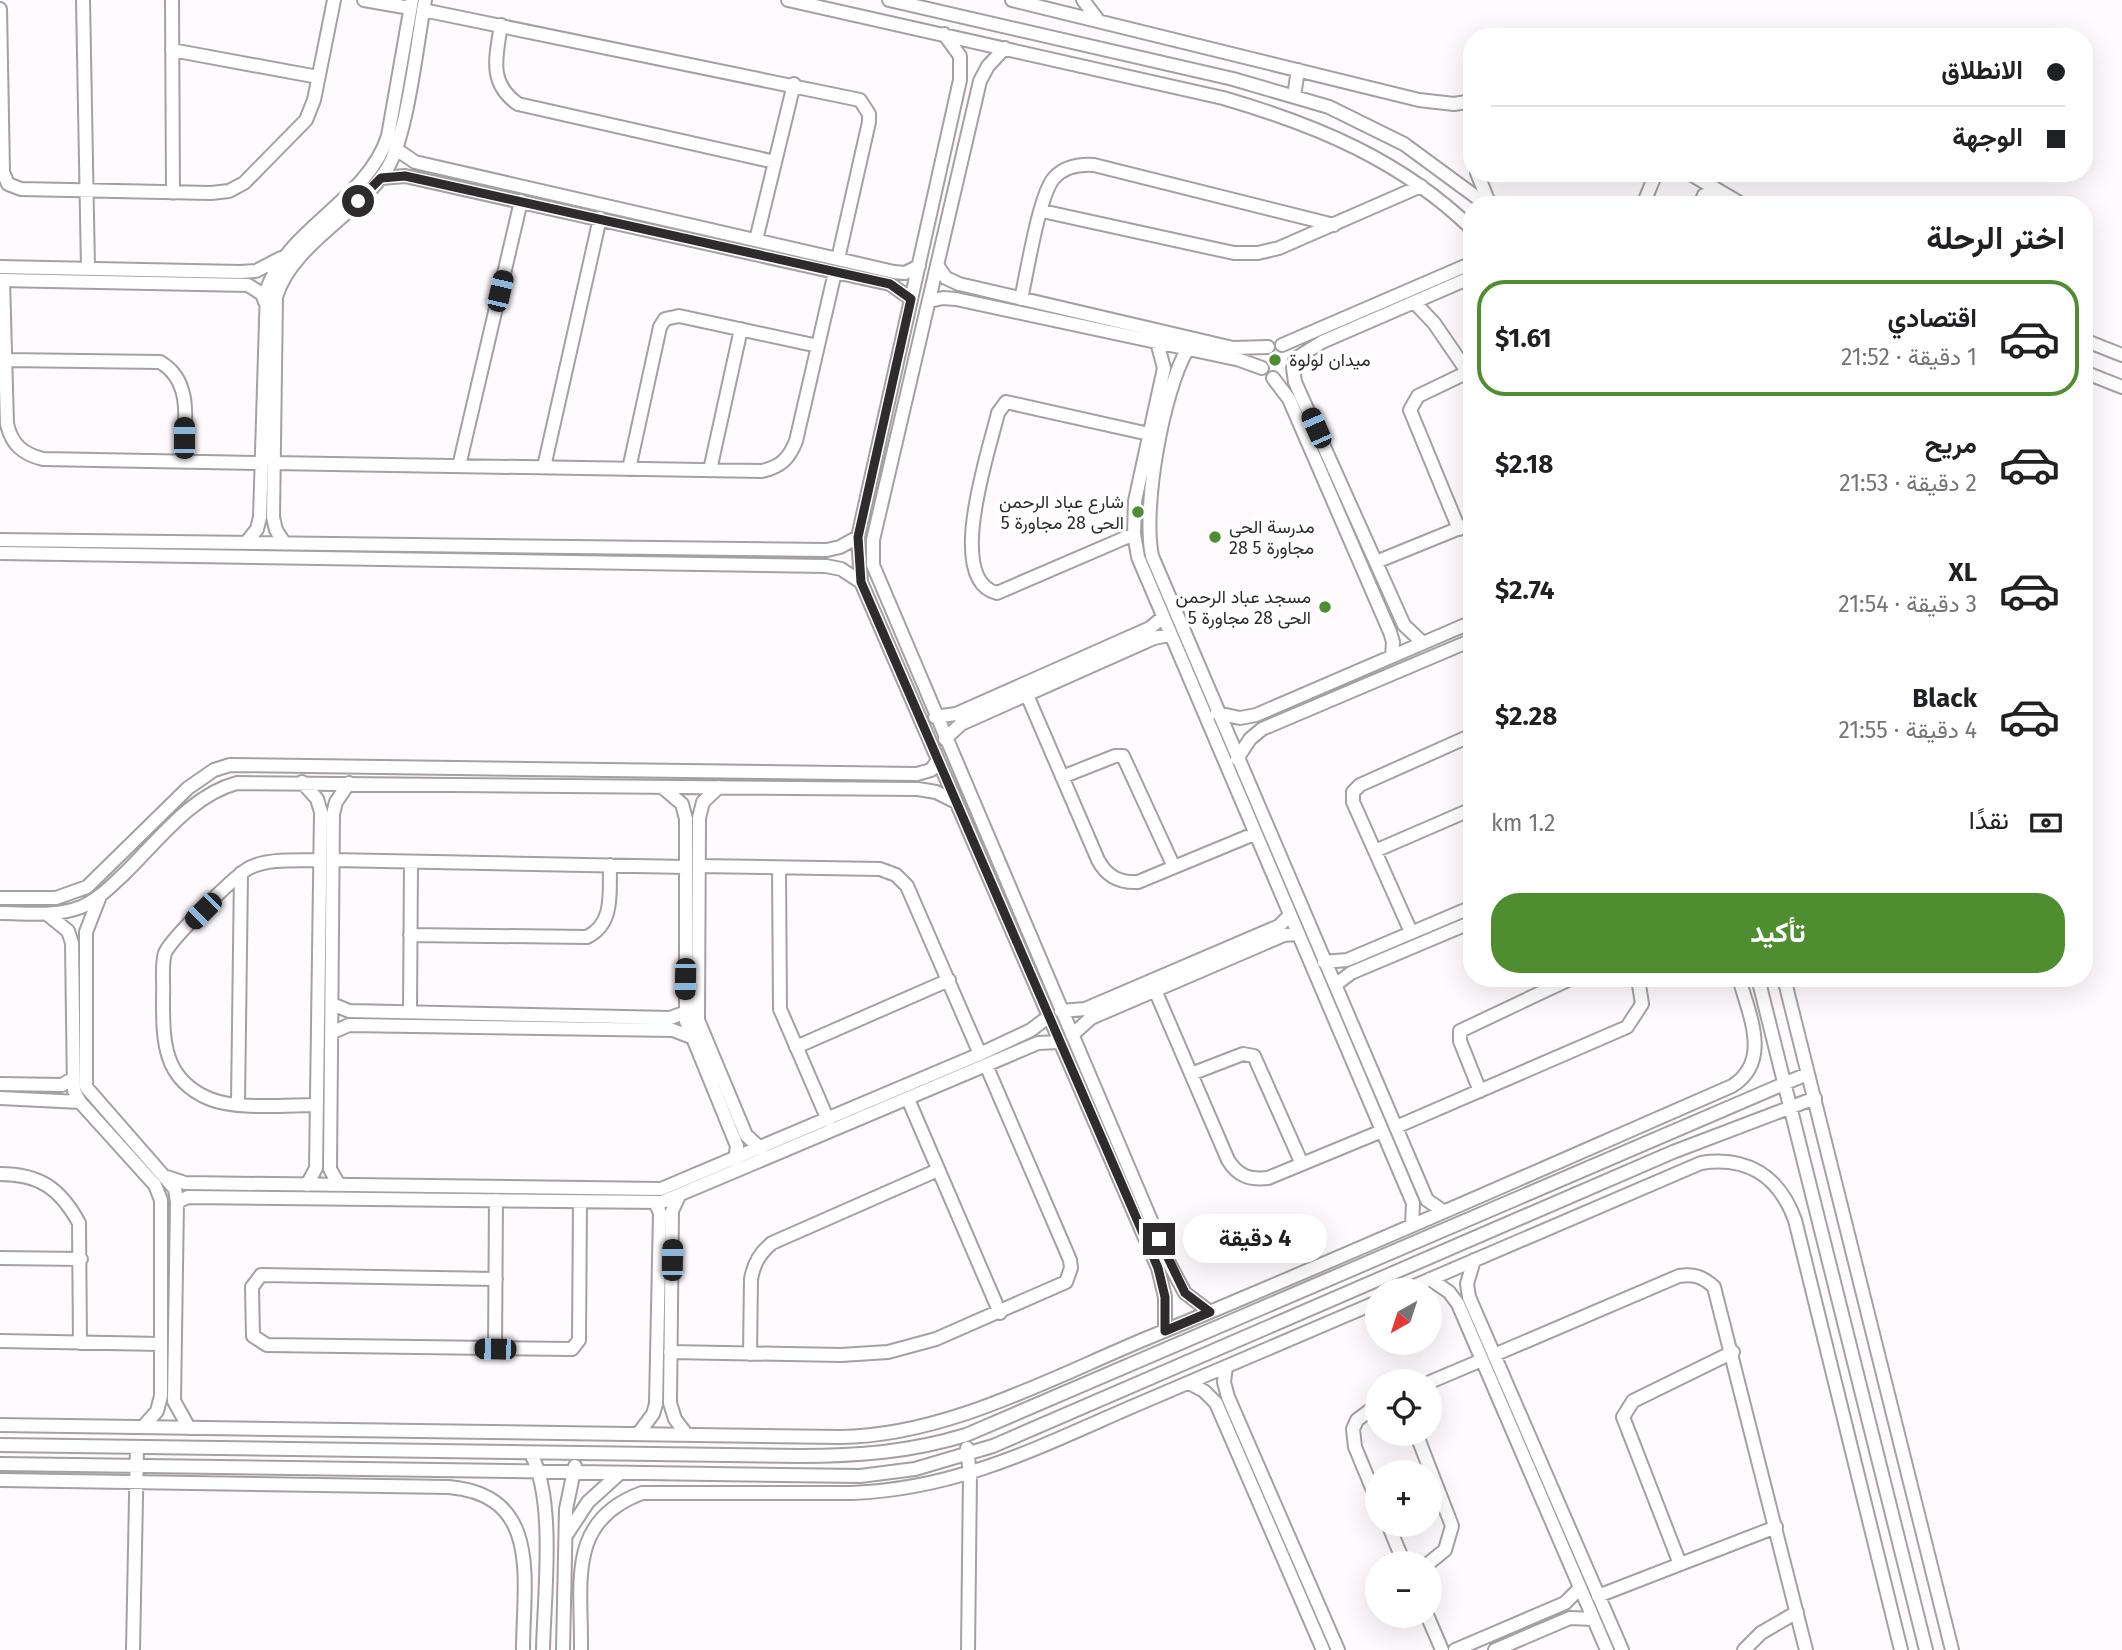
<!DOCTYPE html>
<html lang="ar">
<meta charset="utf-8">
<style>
body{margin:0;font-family:"Fira Sans",Vazirmatn,sans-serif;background:#f2f2f2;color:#202124;direction:rtl;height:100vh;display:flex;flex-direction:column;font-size:26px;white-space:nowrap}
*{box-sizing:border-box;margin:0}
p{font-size:23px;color:#757577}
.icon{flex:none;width:38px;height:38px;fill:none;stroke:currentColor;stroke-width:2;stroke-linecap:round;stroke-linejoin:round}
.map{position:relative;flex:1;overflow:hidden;direction:ltr}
.sheet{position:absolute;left:1463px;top:196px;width:630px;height:791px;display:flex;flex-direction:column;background:#fff;border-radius:28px;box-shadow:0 7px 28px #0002;direction:rtl}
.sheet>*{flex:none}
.guide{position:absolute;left:1463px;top:28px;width:630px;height:154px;border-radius:28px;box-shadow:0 7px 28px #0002;direction:rtl;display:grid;align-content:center;height:154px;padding:0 28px;background:#fff}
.needle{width:46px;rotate:219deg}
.fabs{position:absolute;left:1365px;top:1278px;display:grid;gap:14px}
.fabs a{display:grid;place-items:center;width:77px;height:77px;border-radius:50%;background:#fff;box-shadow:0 7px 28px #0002;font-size:35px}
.end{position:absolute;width:32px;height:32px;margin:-16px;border:9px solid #2d2b2c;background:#fff;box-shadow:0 0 0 4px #fff}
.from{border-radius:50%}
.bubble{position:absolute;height:49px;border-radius:24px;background:#fff;box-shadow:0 7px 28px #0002;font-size:23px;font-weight:700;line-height:49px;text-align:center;direction:rtl}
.car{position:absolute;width:21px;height:42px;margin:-21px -10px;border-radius:9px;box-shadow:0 0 5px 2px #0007;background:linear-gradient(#222 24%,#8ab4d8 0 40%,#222 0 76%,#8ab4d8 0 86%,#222 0)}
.guide b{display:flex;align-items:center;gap:24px;height:66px;font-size:26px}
.guide b+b{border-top:2px solid #e0e0e0}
.guide i{width:18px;height:18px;background:#202124}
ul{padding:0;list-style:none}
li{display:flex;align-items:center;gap:21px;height:116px;margin:0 14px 10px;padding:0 14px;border:4px solid transparent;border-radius:28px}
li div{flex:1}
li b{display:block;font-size:26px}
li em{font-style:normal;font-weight:700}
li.current{border-color:#4f8e30}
li>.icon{width:63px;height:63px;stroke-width:1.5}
h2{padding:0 28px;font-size:32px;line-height:84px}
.pay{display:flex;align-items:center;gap:18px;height:77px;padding:0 28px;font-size:26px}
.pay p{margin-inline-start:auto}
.button{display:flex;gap:14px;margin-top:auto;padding:14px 28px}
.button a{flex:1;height:80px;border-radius:28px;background:#4f8e30;color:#fff;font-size:28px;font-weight:700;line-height:80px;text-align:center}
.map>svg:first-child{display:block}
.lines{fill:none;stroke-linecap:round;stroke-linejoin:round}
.minor-casing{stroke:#a5a0a3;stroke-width:16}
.minor{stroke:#fff;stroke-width:12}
.route{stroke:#2d2b2c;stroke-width:9}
.poi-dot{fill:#4f8e30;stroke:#fff;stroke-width:2.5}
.labels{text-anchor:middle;stroke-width:7;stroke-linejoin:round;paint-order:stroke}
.poi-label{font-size:18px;fill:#2d2b2c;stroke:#fff;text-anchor:start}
</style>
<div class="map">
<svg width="2122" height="1650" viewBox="0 0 2122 1650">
<rect width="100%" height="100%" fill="#fffafd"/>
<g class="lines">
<g class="minor-casing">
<path id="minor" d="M83,0L88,269
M172,0L173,193
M364,0L410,8
M788,0L1223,98C1316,125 1401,160 1472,229
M889,0L1233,79L1329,107L1404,144L1487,205
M1012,0L1419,100L1454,104L1472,101
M1083,0L1098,20
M0,9L3,172L8,184L21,189L211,193L229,191L244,183L306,120L314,100L334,0
M423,10L860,100L869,114V122L838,259
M501,25C496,57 488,83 518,104L775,162
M944,34L960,56V80L858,537L861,582L1158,1268L1165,1297V1331
M1005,48L988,66L980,81L873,540V565L1170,1265L1185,1293L1210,1312
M172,50L318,77
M1294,96L1298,70
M396,149L415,162L894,272L905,273L919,266
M1477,173L1490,205
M1689,173L1743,205
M381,178L405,176L835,272L890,284L911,299
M1643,205L1656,173
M1700,205L1704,195L1717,192
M1042,211L1234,253H1258L1279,248L1421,186
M756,240L794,84
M937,265L946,278L959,284L1233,348L1268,347
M0,267L240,272L256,271L281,258
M0,280L248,285L262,294L265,302
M3,280L7,424C12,445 23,454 43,459L261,463
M1021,299C1027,273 1039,195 1054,178C1065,166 1079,164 1094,165L1334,225
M929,301L943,298L956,299L1240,360L1262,368
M1414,302L1434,323L1471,377
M2084,340L2122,355
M1157,342L1164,368L1135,501L1134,534L1138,557L1413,1203L1412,1225
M1282,345L1472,263
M1187,350C1163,392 1142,507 1152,556L1427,1200L1443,1211
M1295,359L1322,342L1472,277
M6,360L160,362C195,382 184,427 183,461
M1293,368L1295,382L1404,625L1423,643
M2084,372L2122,387
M1273,378L1289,399L1390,632L1393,642L1392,656
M273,463L762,471C780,467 789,459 796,441L835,272
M459,466L521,201
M544,467L600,218
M629,469L660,327L665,319L679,316L818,346
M710,470L741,329
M1459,529L1410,410L1418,396L1468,372
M1134,534L997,593C944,580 990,448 998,413L1006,402L1149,434
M0,540L827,550L840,547L858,537
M246,543L257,529L260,517L267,289C290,226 367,201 388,136L412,0
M285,544L276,530L273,517L276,297C291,246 356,215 385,172C407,141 417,42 425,0
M0,553L826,566L841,569L861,582
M1376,562L1472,523
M1027,695L1098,860C1107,877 1120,883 1138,882L1254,834
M1217,713L1240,718L1256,715L1472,622
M935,717L956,714L1150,628L1162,618
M945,739L961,724L1154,638L1169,635
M1237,759L1250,739L1262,729L1472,640
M1062,777L1115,756H1123L1174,867
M302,782L317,799L321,812L316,1168L307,1185
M662,787L682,804L686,819V1021L737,1146L735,1160
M719,787L703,802L699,818L698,1020L746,1135L761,1149
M1375,851L1472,809
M333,860L686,867
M699,866L880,869L896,875L907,886L980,1054
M779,868L780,1009L828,1120
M100,896L86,932V1087L175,1189L177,1202L174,1401L189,1428
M0,898H56L87,887L188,788L214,770L230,765L917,774L931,770L938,760
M0,913C27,913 55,917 81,907C98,900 111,886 124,874C157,842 191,795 237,783L918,789L936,792L956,802
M47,914L68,931L72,943L74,1091L80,1102L155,1185L161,1200V1396L157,1411L143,1427
M1411,932L1353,802V792L1360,785L1472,735
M410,935L587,937C615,923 609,892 610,865
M1324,962L1347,960L1472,907
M1758,978L1926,1650
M1784,978L1952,1650
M1335,985L1351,973L1472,922
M1155,990L1228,1160C1238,1176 1249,1180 1268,1178L1382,1131
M332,1004L349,1011L670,1018L684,1013
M1061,1011L1085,1009L1279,926L1289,916
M410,1012L411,862
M331,1033L349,1025L673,1030L691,1037
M1072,1035L1091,1018L1284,935L1297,934
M796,1047L949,980
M1191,1074L1243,1054L1254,1056L1302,1164
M0,1084L62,1085L72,1079
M1480,1091L1460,1041V1031L1572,978
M0,1098L80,1102
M908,1099L1000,1313
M238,1103L241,873
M316,1105C287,1105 237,1110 210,1099C162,1079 163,1040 163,996C164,983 161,966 165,953C171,939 237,873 251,867C271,858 298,861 320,860
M1396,1127L1627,1027L1642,1004L1638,978
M0,1174C39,1174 60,1188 79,1223L80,1343
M167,1177L185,1183L661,1189L980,1054L1031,1030L1048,1017
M339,1185L330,1169L333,814L336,802L349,783
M678,1198L672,1211L670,1403L675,1419L687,1435
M177,1202L188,1197L662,1202L1038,1043L1059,1042
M0,1258L81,1259
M1474,1260L1467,1284L1469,1297L1622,1650
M496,1279L261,1275L252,1287L253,1336L267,1345L572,1349L579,1340L580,1201
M1430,1279L1449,1292L1458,1304L1607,1650
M1405,1290L1701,1163C1747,1156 1779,1176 1795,1220L1901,1650
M0,1341L161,1344
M495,1349L496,1200
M670,1352L841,1355L888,1352L936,1339L1066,1282L1071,1268L1070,1260L986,1065
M750,1354L751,1279C754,1263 760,1253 772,1243L938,1170
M1494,1355L1679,1276C1694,1274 1702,1276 1714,1287L1806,1650
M1226,1367L1224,1382L1228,1397L1338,1650
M1430,1382L1482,1360
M1189,1383L1204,1391L1216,1403L1323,1650
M1377,1405L1357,1420L1353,1429L1355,1447L1377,1500
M0,1425L840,1437C945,1436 1049,1379 1145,1339C1342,1258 1537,1171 1732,1086C1772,1061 1749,1015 1739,978
M1416,1433L1452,1526L1445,1550L1429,1563
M638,1434L653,1414L656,1404L660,1213L655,1202
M0,1445L800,1456C858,1456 910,1452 966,1435L1807,1074
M967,1448L970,1475L968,1650
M531,1454C556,1500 544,1597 543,1650
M0,1464L860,1476L915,1469L993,1446L1673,1152L1815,1098
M0,1480L449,1487C543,1495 523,1582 523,1650
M1388,1524L1404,1563
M567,1534L588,1502L620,1473
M1680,1564L1623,1417L1633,1401L1733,1352
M1598,1596L1776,1527
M1427,1615L1442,1650
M133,1650L137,1447
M563,1650L566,1509L575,1466
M581,1650C582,1583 566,1521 642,1493H852C956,1489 1035,1449 1129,1408C1212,1373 1294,1337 1377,1302
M1455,1650L1565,1603L1580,1588
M1495,1650L1570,1618L1593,1619
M1744,1650L1761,1633L1797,1612"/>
</g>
<use href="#minor" class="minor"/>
</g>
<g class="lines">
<path class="route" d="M358,201L381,178L405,176L890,284L911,299L858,537L861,582L1158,1268L1165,1297V1331L1210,1312L1185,1293L1159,1239"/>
</g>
<g class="poi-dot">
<circle cx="1275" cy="360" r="7"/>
<circle cx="1138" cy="512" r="7"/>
<circle cx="1215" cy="537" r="7"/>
<circle cx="1325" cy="607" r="7"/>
</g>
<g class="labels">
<g class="poi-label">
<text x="1289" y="366">ميدان لولوة</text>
<text x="1124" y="508" text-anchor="end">شارع عباد الرحمن<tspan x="1124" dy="21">الحى 28 مجاورة 5</tspan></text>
<text x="1229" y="533">مدرسة الحى<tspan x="1229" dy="21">28 مجاورة 5</tspan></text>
<text x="1311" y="603" text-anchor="end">مسجد عباد الرحمن<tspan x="1311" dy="21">الحى 28 مجاورة 5</tspan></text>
</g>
</g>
</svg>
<div class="fabs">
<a><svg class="needle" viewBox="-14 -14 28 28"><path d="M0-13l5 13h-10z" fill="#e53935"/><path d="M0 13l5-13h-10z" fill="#757577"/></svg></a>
<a><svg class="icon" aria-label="locate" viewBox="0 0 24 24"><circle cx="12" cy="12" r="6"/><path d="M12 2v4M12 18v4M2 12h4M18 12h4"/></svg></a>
<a>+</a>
<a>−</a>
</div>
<i class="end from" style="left:358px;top:201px"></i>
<i class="end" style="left:1159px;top:1239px"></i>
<div class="bubble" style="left:1183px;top:1214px;width:144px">4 دقيقة</div>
<i class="car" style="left:500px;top:291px;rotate:13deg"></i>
<i class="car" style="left:1316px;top:428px;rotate:336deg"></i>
<i class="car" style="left:184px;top:438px;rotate:0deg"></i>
<i class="car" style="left:203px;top:911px;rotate:225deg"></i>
<i class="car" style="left:685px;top:979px;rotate:181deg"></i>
<i class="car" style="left:672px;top:1260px;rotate:1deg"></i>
<i class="car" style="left:495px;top:1349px;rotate:271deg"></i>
<div class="guide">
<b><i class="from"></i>الانطلاق</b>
<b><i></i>الوجهة</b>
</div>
<section class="sheet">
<h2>اختر الرحلة</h2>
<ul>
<li class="current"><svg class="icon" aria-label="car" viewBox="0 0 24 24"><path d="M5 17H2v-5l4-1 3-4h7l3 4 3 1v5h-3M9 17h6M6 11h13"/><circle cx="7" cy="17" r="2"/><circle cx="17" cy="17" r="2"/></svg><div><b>اقتصادي</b><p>1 دقيقة · 21:52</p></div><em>$1.61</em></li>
<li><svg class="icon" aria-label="car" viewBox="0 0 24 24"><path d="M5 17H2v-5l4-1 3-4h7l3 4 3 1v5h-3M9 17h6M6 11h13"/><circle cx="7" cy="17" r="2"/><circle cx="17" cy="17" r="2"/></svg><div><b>مريح</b><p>2 دقيقة · 21:53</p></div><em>$2.18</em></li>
<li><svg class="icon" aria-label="car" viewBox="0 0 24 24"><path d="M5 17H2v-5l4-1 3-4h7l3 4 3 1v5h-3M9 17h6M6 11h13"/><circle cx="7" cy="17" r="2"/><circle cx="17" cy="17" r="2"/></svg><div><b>XL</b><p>3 دقيقة · 21:54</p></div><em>$2.74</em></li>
<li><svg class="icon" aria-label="car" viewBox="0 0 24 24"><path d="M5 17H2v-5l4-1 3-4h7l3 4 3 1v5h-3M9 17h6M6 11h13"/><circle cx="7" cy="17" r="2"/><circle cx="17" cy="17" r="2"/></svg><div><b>Black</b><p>4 دقيقة · 21:55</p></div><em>$2.28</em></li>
</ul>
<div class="pay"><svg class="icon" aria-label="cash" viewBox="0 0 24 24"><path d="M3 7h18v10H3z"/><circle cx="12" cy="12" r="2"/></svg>نقدًا<p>1.2 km</p></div>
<div class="button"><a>تأكيد</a></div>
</section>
</div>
